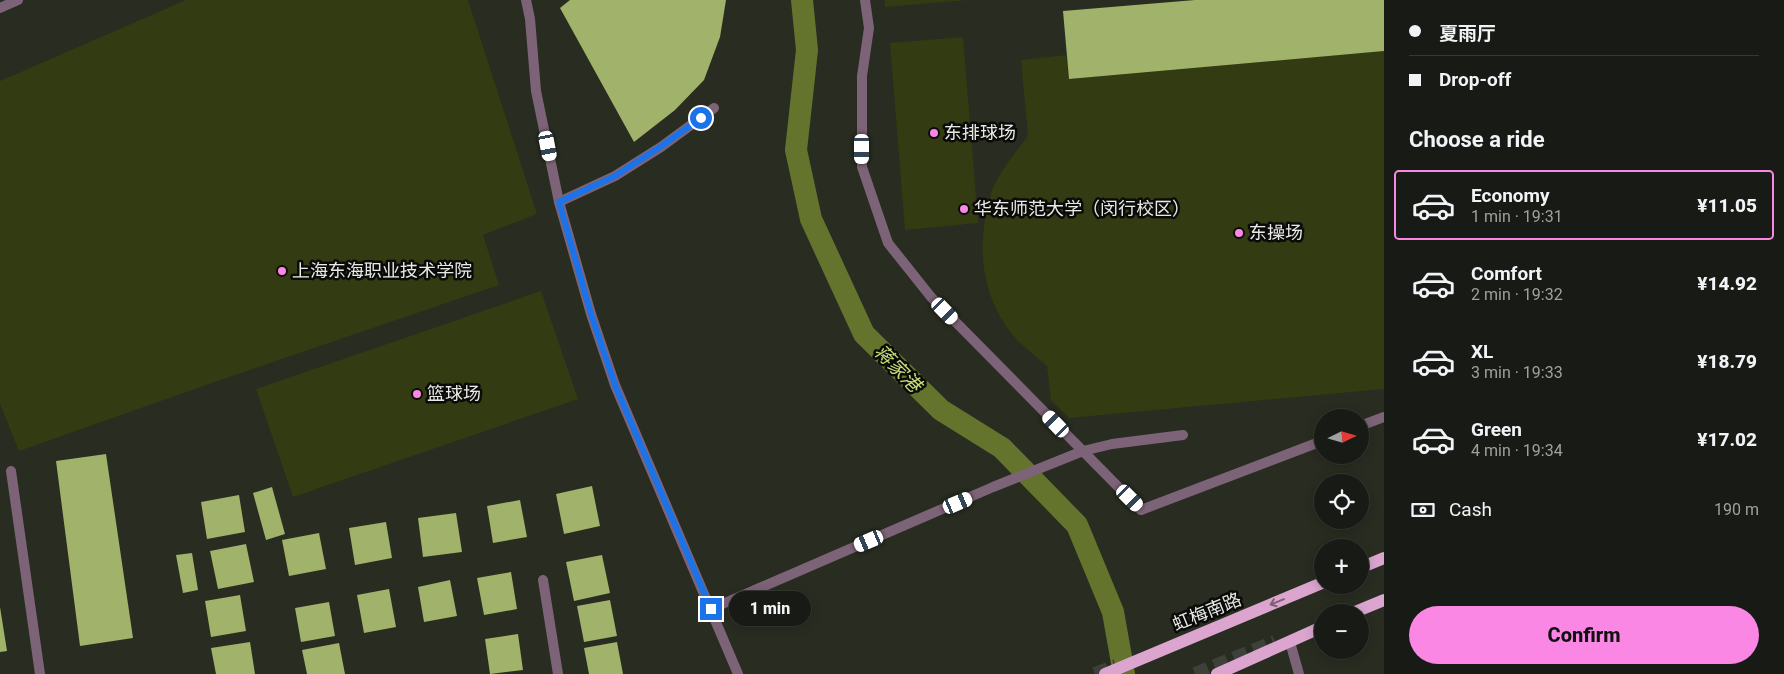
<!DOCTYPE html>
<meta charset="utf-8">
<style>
body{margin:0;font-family:Roboto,"Noto Sans SC",sans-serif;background:#252722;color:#f1f3f6;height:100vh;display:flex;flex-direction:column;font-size:19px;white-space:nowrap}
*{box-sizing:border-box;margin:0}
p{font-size:16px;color:#9fa1a0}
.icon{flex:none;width:28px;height:28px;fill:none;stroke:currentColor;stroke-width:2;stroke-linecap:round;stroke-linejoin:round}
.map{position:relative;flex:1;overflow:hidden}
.details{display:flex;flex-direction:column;background:#181a15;width:400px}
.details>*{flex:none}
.guide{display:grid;align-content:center;height:110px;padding:0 25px;background:#181a15}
.needle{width:32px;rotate:85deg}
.fabs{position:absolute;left:1314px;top:409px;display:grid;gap:10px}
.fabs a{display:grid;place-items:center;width:55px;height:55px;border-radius:50%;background:#181a15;box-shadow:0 2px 12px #0003,0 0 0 1px #363834;font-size:25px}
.end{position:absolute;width:22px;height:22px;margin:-11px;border:6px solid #1a73e8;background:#fff;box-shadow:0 0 0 2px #fff}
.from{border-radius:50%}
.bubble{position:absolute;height:35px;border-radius:18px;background:#181a15;box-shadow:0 2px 12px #0003,0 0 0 1px #363834;font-size:16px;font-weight:800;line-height:35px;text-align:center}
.car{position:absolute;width:15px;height:30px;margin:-15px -8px;border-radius:6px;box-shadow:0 0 4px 1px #0007;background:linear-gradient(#fff 24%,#345 0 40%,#fff 0 76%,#345 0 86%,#fff 0)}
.guide b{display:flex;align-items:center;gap:18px;height:48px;font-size:19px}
.guide b+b{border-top:1px solid #363834}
.guide i{width:12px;height:12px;background:#f1f3f6}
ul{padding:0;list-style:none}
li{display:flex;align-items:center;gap:15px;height:70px;margin:0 10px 8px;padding:0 15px;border:2px solid transparent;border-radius:5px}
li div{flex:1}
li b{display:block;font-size:19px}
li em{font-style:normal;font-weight:800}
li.active{border-color:#fb87e5}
li>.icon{width:45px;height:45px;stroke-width:1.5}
h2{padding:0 25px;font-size:22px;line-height:60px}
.pay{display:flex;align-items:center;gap:12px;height:55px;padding:0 25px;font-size:19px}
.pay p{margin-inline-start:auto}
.primary-button{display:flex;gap:10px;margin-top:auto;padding:10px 25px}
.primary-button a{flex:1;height:58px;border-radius:30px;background:#fb87e5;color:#111;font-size:20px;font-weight:800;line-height:58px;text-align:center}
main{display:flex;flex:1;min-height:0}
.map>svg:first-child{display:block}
.built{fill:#292c20;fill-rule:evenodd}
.green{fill:#323b11}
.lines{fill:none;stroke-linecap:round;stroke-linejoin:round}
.canal{stroke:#65742c;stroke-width:22}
.building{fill:#a1b26a}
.trunk-tunnel{stroke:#3e403a;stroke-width:14;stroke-dasharray:14 7;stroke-linecap:butt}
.service{stroke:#7d6377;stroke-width:10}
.minor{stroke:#7d6377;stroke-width:10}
.primary{stroke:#dba5cf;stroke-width:12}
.oneway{stroke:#7d6076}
.route{stroke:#1a73e8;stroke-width:6}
.poi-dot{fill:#fb87e5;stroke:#0a0b09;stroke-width:2}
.labels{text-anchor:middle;stroke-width:5;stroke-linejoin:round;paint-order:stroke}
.poi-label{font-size:18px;fill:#e8e9e5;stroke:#0a0b09;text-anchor:start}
.street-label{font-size:18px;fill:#e8e9e5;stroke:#0a0b09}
.water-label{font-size:19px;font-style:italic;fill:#c8e07c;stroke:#0a0b09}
</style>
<main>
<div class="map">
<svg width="1384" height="674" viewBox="0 0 1384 674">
<rect width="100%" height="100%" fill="#20221c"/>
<path class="built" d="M0,0H1384V674H0ZM1322,418H1360V455H1322ZM1322,482H1360V520H1322ZM1322,548H1360V585H1322ZM1322,612H1360V650H1322Z"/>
<path class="green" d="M186,0H468L537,214L483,235L499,285L229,377L19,451L0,404V81Z
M885,0H968L885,7Z
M963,37L978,223L905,230L890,43Z
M1384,51V389L1069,418L1051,400L1047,366C1033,354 1016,342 1006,326C982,291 978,249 987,209C989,203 990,196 992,190C1001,170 1015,153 1028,136L1021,60L1066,55L1069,79Z
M541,291L578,399L293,497L256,389Z"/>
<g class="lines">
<path class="canal" d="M802,0L807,50L796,150L811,219L864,334L941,410L1002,448L1077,525L1113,612L1124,674"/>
</g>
<path class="building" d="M570,0H726L720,37L704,80L675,110L634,142L560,8Z
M1195,0H1384V51L1069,79L1063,11Z
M106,454L133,638L80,646L56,461Z
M592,486L600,526L564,534L556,494Z
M272,487L285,534L266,540L253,493Z
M239,495L245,532L207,539L201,502Z
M520,500L527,537L493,543L487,506Z
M456,513L462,552L423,557L418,518Z
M386,522L392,558L355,565L349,528Z
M319,533L326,569L289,576L282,540Z
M246,544L254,582L218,589L210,551Z
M192,553L198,590L183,593L176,555Z
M602,555L610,593L574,601L566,562Z
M511,572L517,609L484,615L477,578Z
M450,580L457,616L424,622L418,587Z
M389,589L396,627L364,633L357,595Z
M240,595L246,631L211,637L205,601Z
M610,600L617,636L584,642L577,606Z
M329,602L335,636L301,642L295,608Z
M0,607L7,651L0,652Z
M518,634L523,670L490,674L485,639Z
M250,642L255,674H216L211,648Z
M617,642L623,674H589L584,648Z
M339,643L345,674H307L302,650Z"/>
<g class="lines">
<path class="trunk-tunnel" d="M1095,674L1116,666
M1195,674L1275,642"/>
<path class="service" d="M559,202L615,176L661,147L714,108
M711,609L993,487L1083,451L1112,444L1183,435"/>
<path class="minor" d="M526,0L530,19L536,91L559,202L591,314L615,385L738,674
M865,0L869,28L862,76V167L888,243L931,297L1141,510L1322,441
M0,8L18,0
M1360,426L1384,417
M11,471L40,674
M543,580L558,674
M1290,642L1299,674"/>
<path class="primary" d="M1360,568L1384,558
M1355,612L1384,600
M1105,674L1322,583
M1217,674L1322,627"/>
</g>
<defs><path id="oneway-shaft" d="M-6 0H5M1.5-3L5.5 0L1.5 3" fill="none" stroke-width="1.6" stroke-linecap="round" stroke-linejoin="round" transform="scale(1.25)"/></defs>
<use class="oneway" href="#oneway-shaft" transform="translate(1277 602) rotate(158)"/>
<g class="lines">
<path class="route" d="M701,118L660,147L615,176L559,202L591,314L615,385L711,609"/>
</g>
<g class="poi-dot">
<circle cx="934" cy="133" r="5"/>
<circle cx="964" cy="209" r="5"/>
<circle cx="1239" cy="233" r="5"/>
<circle cx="282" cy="271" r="5"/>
<circle cx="417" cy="394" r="5"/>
</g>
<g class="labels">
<g class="poi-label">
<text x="944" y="139">东排球场</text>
<text x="974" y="215">华东师范大学（闵行校区）</text>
<text x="1249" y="239">东操场</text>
<text x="292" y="277">上海东海职业技术学院</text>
<text x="427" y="400">篮球场</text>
</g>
<g class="street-label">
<text transform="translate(1207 612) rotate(-22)" y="6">虹梅南路</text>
</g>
<g class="water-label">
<text transform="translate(898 368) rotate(45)" y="7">蒋家港</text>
</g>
</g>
</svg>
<div class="fabs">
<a><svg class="needle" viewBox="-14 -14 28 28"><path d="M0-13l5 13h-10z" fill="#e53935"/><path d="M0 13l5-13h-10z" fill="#9fa1a0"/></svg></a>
<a><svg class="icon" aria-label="locate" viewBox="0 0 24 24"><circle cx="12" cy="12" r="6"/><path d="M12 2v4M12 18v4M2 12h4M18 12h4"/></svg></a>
<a>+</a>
<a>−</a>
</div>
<i class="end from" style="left:701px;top:118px"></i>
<i class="end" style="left:711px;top:609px"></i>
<div class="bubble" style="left:729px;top:591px;width:82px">1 min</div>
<i class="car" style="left:548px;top:146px;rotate:169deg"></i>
<i class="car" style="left:862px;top:149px;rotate:180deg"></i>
<i class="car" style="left:945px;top:311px;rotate:136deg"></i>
<i class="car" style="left:1056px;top:424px;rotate:316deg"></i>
<i class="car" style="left:1130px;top:498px;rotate:135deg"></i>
<i class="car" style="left:958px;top:503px;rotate:67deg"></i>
<i class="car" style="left:869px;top:541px;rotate:247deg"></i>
</div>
<section class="details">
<div class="guide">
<b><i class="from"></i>夏雨厅</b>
<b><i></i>Drop-off</b>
</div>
<h2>Choose a ride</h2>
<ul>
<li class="active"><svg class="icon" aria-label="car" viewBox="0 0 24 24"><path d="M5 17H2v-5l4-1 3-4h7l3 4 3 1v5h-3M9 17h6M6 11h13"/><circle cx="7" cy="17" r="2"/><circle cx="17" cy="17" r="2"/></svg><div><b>Economy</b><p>1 min · 19:31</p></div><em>¥11.05</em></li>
<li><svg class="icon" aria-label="car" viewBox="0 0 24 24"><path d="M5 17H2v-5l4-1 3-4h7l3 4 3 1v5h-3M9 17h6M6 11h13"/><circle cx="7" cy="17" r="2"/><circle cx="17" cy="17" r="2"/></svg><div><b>Comfort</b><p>2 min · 19:32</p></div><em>¥14.92</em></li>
<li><svg class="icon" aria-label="car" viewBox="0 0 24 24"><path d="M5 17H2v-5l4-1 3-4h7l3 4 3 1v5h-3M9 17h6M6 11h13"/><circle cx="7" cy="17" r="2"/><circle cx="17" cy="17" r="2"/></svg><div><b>XL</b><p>3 min · 19:33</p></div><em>¥18.79</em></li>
<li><svg class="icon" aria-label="car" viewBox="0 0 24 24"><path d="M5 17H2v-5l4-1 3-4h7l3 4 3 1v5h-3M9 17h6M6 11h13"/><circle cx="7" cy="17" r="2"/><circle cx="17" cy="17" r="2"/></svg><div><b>Green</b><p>4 min · 19:34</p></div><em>¥17.02</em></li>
</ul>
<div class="pay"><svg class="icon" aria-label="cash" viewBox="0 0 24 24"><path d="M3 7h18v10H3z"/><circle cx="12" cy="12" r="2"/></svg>Cash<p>190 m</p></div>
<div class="primary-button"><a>Confirm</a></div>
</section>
</main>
